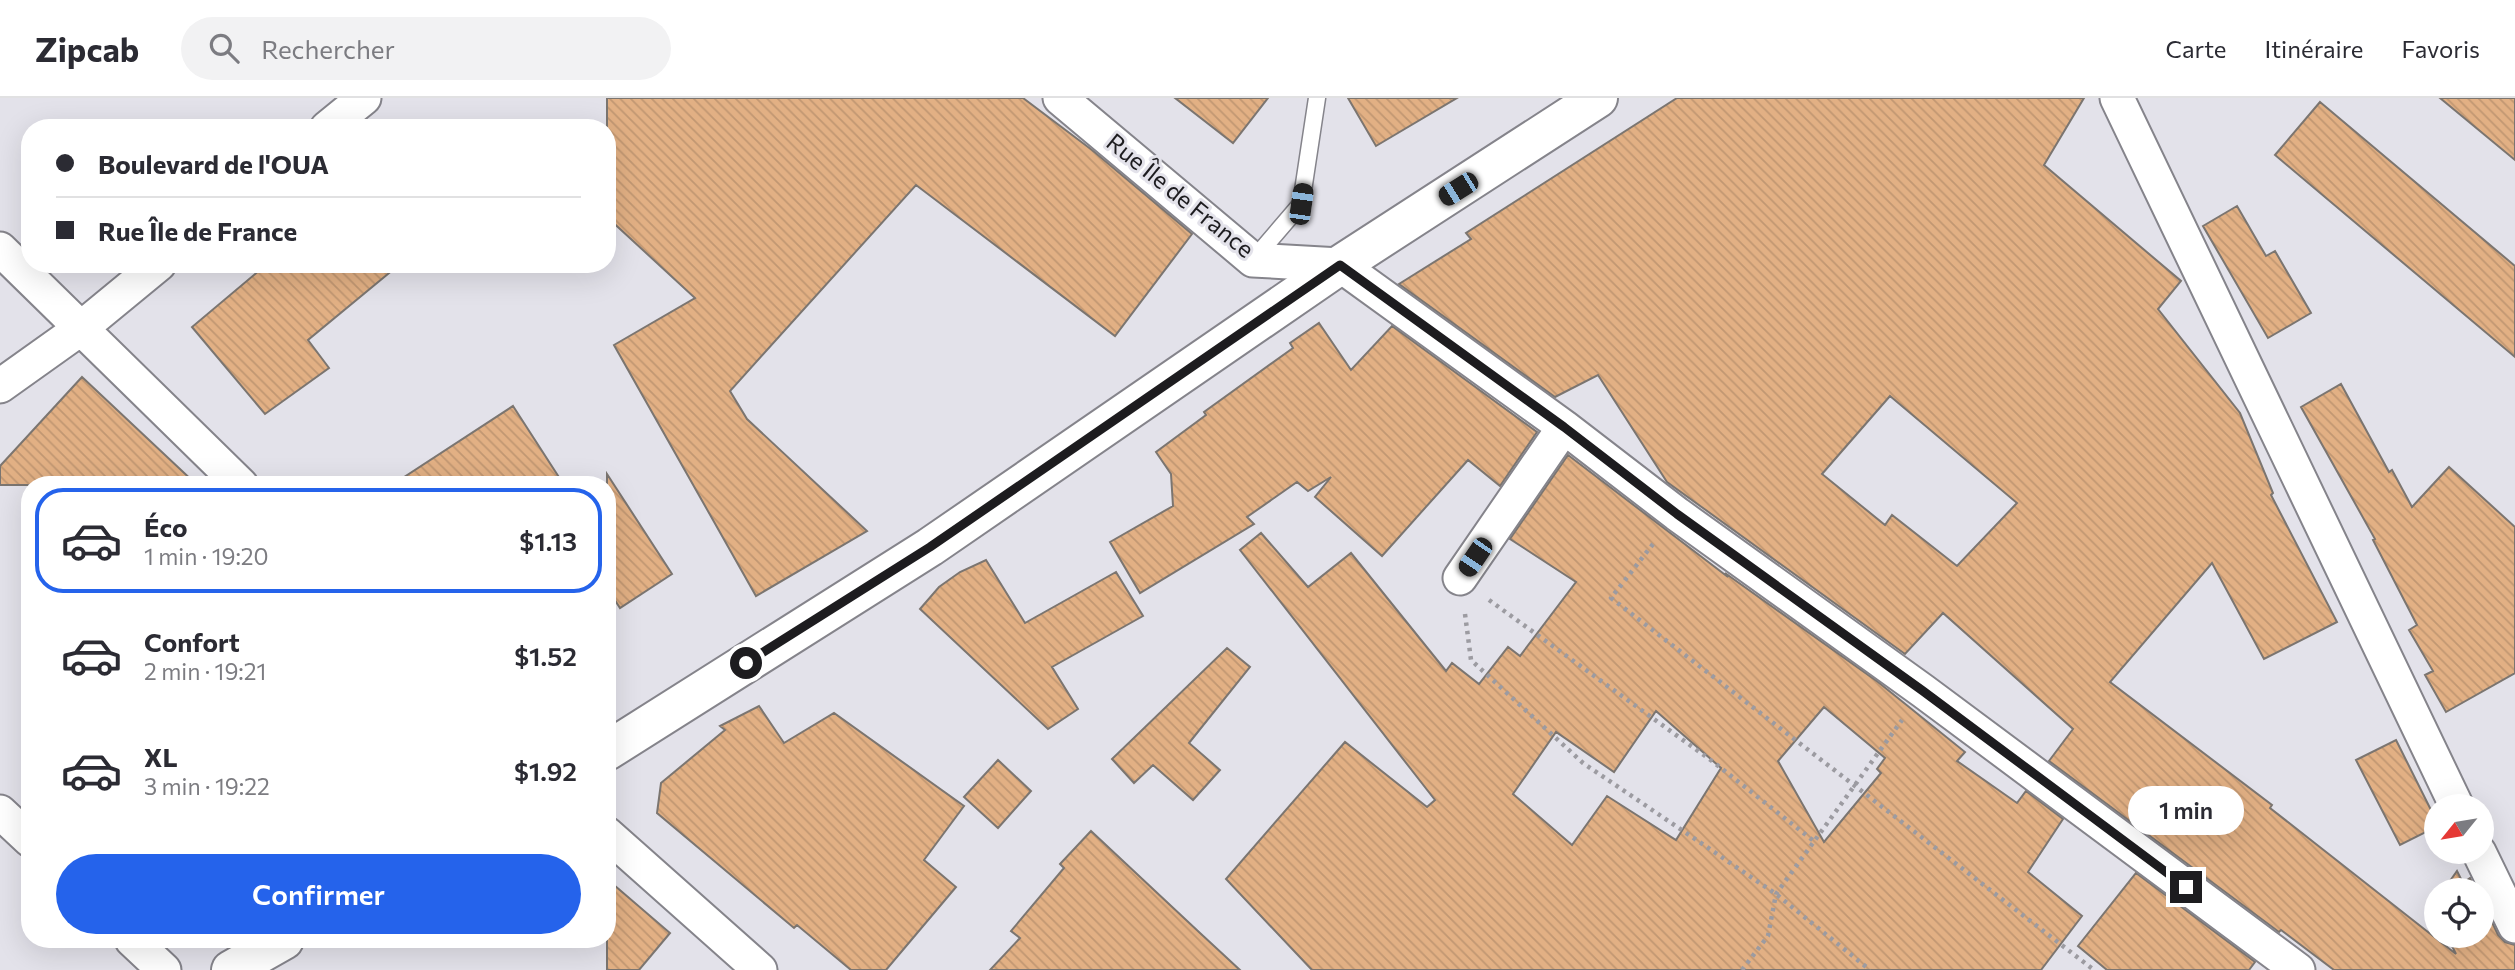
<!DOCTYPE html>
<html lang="fr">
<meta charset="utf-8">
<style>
body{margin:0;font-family:Commissioner,sans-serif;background:#f2f2f3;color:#2b2b33;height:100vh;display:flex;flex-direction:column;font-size:26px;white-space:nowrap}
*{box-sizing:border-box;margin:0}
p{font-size:23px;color:#7c7c81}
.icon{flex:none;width:38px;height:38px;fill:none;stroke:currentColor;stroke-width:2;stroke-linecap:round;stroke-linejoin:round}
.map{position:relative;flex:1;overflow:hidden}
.details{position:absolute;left:21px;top:378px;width:595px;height:472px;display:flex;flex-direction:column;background:#fff;border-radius:28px;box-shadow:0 7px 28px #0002}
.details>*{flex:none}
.guide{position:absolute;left:21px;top:21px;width:595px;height:154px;border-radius:28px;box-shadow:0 7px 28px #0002;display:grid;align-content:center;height:154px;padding:0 35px;background:#fff}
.needle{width:46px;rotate:240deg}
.controls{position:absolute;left:2424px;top:696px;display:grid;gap:14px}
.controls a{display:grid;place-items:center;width:70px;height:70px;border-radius:50%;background:#fff;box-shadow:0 7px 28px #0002;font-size:35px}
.end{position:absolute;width:32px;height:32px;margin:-16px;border:9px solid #1d1c1f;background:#fff;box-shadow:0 0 0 4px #fff}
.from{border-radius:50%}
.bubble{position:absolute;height:49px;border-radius:24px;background:#fff;box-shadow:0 7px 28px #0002;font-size:23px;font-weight:600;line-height:49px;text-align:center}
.car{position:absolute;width:21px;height:42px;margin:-21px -10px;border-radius:9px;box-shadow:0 0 5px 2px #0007;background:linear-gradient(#222 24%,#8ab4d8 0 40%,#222 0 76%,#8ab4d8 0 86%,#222 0)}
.guide b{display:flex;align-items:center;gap:24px;height:66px;font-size:26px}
.guide b+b{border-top:2px solid #e1e1e2}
.guide i{width:18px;height:18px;background:#2b2b33}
ul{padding:12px 0 0;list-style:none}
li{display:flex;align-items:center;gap:21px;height:105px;margin:0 14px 10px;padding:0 21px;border:4px solid transparent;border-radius:28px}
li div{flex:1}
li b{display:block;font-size:26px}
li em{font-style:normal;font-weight:600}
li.current{border-color:#2563eb}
li>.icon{width:63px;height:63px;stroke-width:1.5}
.cta{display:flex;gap:14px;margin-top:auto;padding:14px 35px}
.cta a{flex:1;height:80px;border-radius:42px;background:#2563eb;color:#fff;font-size:28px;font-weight:600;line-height:80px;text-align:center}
header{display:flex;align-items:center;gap:42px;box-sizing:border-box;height:98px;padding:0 35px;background:#fff;border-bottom:2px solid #e1e1e2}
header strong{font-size:33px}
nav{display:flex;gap:38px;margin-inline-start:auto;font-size:24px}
.search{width:490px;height:63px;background:#f2f2f3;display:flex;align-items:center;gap:18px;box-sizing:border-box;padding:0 24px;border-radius:38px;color:#7c7c81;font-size:26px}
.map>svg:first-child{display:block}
.building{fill:url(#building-back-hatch);stroke:#7b7570;stroke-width:2;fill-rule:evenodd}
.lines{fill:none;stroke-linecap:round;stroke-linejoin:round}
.service-casing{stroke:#85848b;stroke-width:19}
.minor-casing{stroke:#85848b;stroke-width:37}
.secondary-casing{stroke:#85848b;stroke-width:42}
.path{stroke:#9c9ba1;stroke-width:4.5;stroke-dasharray:3.5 5;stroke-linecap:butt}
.service{stroke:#fff;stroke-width:16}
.minor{stroke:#fff;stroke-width:33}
.secondary{stroke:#fff;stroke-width:38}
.route{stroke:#1d1c1f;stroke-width:9}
.labels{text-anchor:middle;stroke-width:6;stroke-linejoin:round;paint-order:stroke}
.street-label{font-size:24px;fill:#1d1c1f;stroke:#e3e2ea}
</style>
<header>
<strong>Zipcab</strong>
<div class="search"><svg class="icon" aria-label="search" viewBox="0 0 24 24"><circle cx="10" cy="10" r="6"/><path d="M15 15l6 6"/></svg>Rechercher</div>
<nav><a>Carte</a><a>Itinéraire</a><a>Favoris</a></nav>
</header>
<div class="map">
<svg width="2515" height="872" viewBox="0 0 2515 872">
<defs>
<pattern id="building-back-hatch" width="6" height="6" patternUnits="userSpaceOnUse" patternTransform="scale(1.75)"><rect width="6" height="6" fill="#e2b084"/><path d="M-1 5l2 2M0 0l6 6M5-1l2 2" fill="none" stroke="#c19772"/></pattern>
</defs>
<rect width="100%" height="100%" fill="#e3e2ea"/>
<path class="building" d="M607,0H1023L1092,52L1192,136L1115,238L916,87L730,293L747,321L867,433L756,498L614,247L695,200L607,119Z
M1175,0H1268L1233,45Z
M1348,0H1457L1376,48Z
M1677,0H2084L2044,67L2181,183L2158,211L2240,315L2273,395L2271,397L2337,524L2264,561L2212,465L2110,584L2272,707L2270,710L2456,856L2447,838H2482V803L2498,837L2505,844L2515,847V872H2334L2281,832L2279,834L2049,663L2073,631L1943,515L1905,556L1667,384L1598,277L1555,299L1399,186L1471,141L1466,135ZM1890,298L2017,405L1957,468L1892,417L1885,427L1822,376Z
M2440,0H2515V62Z
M2320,4L2515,168V259L2275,57Z
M2237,108L2266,158L2275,153L2311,215L2268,240L2203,128Z
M267,166H400L308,242L329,270L265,316L192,229Z
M1319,225L1351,272L1392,228L1537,334L1500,388L1468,362L1382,458L1315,399L1331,379L1308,393L1297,384L1247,419L1254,426L1140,495L1110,444L1173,408L1171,376L1156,354L1206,317L1204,314L1293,250L1290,245Z
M82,279L197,387H0V368Z
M2341,286L2389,374L2392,372L2412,409L2449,369L2515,429V575L2446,614L2425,577L2433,573L2409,532L2417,527L2373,442L2375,441L2301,309Z
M513,308L564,387H392Z
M1568,357L1728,479L1725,475L1878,584L1965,654L1957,663L2017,705L2026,693L2063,721L2028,774L2082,818L2041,872H1312L1226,781L1345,644L1427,709L1435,702L1240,452L1261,435L1308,489L1351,455L1446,573L1452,565L1479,586L1508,549L1520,558L1576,484L1510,441ZM1824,609L1885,660L1877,671L1881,675L1824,744L1778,663ZM1656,613L1721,670L1676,742L1607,698L1572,747L1513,696L1556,634L1614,674Z
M607,376L672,476L620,510L607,490Z
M986,462L1025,525L1116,474L1143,518L1052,569L1078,611L1048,631L920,511L939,489L960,474Z
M1227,550L1250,569L1189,645L1220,672L1193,702L1153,667L1134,685L1112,661Z
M759,608L784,645L834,615L964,708L924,762L956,789L886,872H851L797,827L794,830L657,715L661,685L725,632L720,628Z
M2396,642L2436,722V729L2400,747L2356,662Z
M998,662L1031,693L998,730L964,699Z
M1091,733L1200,835L1240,872H990L1020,840L1011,833L1064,770L1060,766Z
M2457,773L2463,785L2470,780L2476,793H2443Z
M2136,775L2255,864L2249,872H2107L2078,848Z
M607,781L670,835L639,872H607Z"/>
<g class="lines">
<g class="service-casing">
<path id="service" d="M1253,162L1301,106L1317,0"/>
</g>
<g class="minor-casing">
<path id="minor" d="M1060,0L1253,162L1340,167L1564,329L1677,416L1923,593L2298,872
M2117,0L2457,709
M327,30L364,0
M0,151L241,387
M0,288L80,231L159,166
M1460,480L1564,329
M0,714L30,742
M607,736L760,872
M2479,754L2515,828
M132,842L164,872"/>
</g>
<g class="secondary-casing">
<path id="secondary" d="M607,653L930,449L1340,167L1598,0
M231,872L284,842"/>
</g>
<path class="path" d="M1653,446L1611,500L2094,872
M1489,502L1712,663L1815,744
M1465,516L1471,562L1583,665L1776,796L1870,872
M1742,872L1768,838L1776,796L1902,622"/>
<use href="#service" class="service"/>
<use href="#minor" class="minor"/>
<use href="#secondary" class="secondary"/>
</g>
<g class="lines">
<path class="route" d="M746,565L930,449L1340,167L1564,329L1677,416L1923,593L2186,789"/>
</g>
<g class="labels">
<g class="street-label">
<text transform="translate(1180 98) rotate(39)" y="8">Rue Île de France</text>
</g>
</g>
</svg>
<div class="controls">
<a><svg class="needle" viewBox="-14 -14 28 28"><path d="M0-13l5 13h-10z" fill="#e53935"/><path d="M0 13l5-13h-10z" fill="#7c7c81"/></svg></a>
<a><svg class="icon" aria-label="locate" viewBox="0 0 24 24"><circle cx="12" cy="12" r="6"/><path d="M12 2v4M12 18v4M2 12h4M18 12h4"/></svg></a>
</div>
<i class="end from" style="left:746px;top:565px"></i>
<i class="end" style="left:2186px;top:789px"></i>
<div class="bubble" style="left:2128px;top:688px;width:116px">1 min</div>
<i class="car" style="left:1458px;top:91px;rotate:238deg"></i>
<i class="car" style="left:1301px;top:106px;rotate:8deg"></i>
<i class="car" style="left:1475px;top:459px;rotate:214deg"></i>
<div class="guide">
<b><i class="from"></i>Boulevard de l'OUA</b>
<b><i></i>Rue Île de France</b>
</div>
<section class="details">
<ul>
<li class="current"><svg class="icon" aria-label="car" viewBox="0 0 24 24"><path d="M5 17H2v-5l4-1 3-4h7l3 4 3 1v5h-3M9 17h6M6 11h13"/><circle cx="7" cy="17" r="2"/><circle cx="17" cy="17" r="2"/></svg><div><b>Éco</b><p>1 min · 19:20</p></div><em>$1.13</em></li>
<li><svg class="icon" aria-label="car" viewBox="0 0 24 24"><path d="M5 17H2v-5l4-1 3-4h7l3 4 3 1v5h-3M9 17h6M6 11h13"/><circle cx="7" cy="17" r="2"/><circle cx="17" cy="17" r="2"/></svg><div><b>Confort</b><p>2 min · 19:21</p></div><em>$1.52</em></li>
<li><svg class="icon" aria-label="car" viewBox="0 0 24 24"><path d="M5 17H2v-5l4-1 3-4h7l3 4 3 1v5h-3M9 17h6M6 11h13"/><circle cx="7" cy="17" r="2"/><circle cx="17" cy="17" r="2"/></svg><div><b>XL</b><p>3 min · 19:22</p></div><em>$1.92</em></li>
</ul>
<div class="cta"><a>Confirmer</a></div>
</section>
</div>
